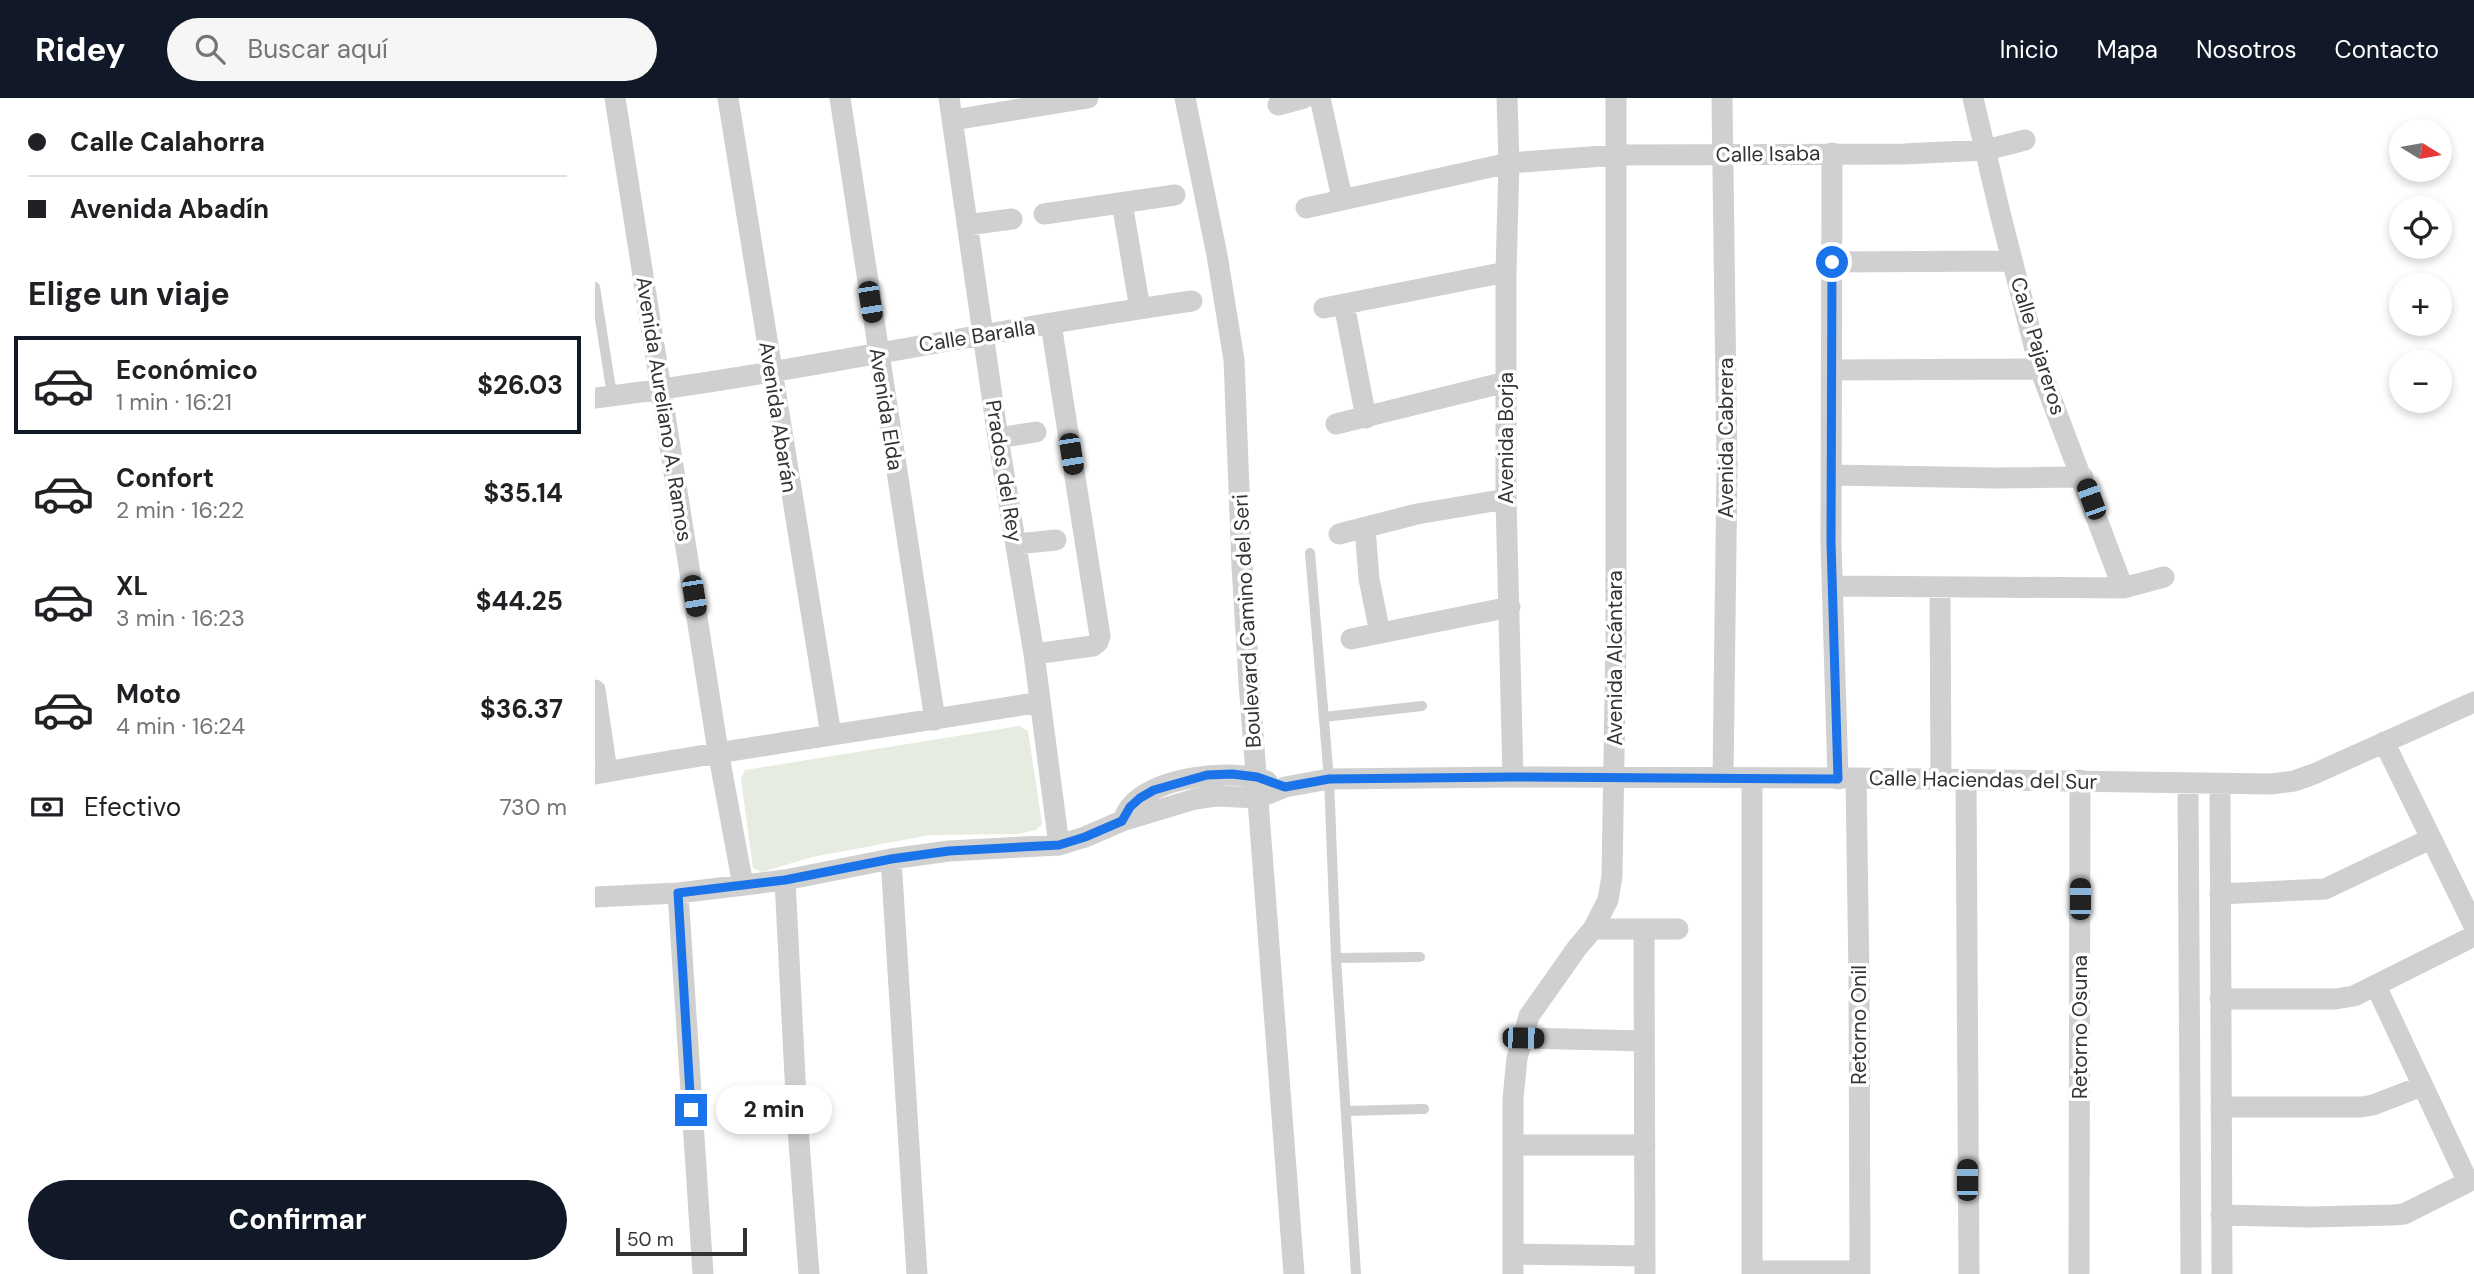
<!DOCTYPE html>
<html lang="es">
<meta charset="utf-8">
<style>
body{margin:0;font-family:"DM Sans",sans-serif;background:#f6f6f6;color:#202124;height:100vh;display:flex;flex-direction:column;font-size:26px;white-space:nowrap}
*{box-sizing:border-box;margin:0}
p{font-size:23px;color:#757577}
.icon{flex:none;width:38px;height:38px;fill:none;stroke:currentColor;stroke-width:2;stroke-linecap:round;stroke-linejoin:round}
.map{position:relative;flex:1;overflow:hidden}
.side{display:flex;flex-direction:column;background:#fff;width:595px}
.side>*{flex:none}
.guide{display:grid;align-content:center;height:154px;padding:0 28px;background:#fff}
.needle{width:46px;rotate:101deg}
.fabs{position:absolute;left:1794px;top:21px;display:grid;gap:14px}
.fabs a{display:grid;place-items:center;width:63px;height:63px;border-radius:50%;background:#fff;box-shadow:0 4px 10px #0003;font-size:35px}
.scale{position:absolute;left:21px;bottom:18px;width:131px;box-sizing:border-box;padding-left:7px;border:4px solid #333;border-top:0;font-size:19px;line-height:24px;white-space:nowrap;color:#333;-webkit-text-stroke:5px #fff;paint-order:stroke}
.end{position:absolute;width:32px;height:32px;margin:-16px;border:9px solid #1a73e8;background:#fff;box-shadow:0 0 0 4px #fff}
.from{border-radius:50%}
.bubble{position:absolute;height:49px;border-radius:24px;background:#fff;box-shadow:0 4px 10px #0003;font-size:23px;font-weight:700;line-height:49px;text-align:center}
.car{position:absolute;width:21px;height:42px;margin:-21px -10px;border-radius:9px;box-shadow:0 0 5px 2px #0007;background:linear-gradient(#222 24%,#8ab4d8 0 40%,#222 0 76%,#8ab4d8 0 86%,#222 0)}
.guide b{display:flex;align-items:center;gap:24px;height:66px;font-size:26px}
.guide b+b{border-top:2px solid #e0e0e0}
.guide i{width:18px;height:18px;background:#202124}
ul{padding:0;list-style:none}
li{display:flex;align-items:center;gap:21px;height:98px;margin:0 14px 10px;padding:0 14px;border:4px solid transparent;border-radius:0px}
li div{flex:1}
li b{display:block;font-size:26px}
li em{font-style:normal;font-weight:700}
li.on{border-color:#111827}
li>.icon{width:63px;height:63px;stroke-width:1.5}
h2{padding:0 28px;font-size:32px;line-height:84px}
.pay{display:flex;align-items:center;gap:18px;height:77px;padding:0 28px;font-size:26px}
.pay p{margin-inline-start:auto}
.action{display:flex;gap:14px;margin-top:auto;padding:14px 28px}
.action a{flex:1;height:80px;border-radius:42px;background:#111827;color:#fff;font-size:28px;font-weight:700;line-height:80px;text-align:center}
header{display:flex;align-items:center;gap:42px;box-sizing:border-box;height:98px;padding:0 35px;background:#111827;color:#fff}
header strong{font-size:33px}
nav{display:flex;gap:38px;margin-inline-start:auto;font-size:24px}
.search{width:490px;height:63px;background:#f6f6f6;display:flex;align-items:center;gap:18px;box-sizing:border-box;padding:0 24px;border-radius:38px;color:#757577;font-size:26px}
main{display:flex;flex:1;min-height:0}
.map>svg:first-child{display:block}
.green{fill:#e6ecdf}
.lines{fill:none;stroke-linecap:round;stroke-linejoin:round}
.lane{stroke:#d0d0d0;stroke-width:10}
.street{stroke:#d0d0d0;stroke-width:21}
.route{stroke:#1a73e8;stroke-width:9}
.labels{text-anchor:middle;stroke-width:7;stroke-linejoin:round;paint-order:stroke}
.street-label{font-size:21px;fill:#333;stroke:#fff}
</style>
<header>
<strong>Ridey</strong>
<div class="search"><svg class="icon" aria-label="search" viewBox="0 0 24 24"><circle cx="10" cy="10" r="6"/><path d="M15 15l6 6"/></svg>Buscar aquí</div>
<nav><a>Inicio</a><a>Mapa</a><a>Nosotros</a><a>Contacto</a></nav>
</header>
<main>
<section class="side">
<div class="guide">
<b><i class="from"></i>Calle Calahorra</b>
<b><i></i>Avenida Abadín</b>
</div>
<h2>Elige un viaje</h2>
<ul>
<li class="on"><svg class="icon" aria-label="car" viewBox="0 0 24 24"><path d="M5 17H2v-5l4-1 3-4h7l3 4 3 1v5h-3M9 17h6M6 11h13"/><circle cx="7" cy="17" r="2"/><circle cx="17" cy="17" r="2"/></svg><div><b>Económico</b><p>1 min · 16:21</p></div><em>$26.03</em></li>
<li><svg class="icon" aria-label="car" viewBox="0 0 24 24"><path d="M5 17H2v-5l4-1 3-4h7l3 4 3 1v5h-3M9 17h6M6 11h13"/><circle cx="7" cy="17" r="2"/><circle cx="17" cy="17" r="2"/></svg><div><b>Confort</b><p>2 min · 16:22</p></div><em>$35.14</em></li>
<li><svg class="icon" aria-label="car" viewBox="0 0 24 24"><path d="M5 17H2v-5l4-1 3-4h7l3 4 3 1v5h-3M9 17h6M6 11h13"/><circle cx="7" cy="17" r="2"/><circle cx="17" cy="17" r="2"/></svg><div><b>XL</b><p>3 min · 16:23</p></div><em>$44.25</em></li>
<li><svg class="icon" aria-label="car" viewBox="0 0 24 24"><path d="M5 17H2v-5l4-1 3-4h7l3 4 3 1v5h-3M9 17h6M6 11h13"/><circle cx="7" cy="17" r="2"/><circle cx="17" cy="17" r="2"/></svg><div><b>Moto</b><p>4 min · 16:24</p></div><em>$36.37</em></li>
</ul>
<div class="pay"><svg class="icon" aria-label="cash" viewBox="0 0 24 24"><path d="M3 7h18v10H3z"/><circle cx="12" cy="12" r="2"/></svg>Efectivo<p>730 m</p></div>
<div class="action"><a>Confirmar</a></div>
</section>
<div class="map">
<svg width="1879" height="1176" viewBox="0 0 1879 1176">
<rect width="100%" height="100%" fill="#fff"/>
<path class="green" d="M424,628L433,633L447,726L441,732L422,736L335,737L217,759L167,774L158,770L146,681L150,672Z"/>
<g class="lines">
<path class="lane" d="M0,189L17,297
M715,455L734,681L741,860L761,1176
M729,619L827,608
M741,860L825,859
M751,1013L829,1011"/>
<path class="street" d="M20,0L123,653L148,787
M133,0L236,637
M245,0L340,622
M354,0L403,340L439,556L464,747
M590,0L622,157L639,262L647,468L654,584L699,1176
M725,0L747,100
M912,0L914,65L911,174V401L918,679
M1127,0L1132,369L1128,680
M1378,0L1405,115L1445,271L1528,490
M683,7L709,0
M358,22L493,0
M1237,55L1236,444L1243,681
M527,105L545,211
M711,110L914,65L1022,57L1309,56L1391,52L1430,42
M449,116L580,97
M372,127L417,121
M1236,164L1417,163
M749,206L771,320
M729,210L911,174
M1237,272L1445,271
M0,300C200,275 398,231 597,203
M741,326L911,284
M403,340L441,334
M1237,377L1400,380L1488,379
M770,430L774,481L785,535
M744,436L822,416L911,401
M421,446L461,442
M1237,488L1528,490L1569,479
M1345,490L1346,682
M756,541L915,509
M439,556L498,548L503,544L505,538L456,226
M0,592L12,673
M1789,644L1879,828
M0,676C148,649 297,629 445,604
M1261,680L1264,881L1265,1176
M1157,681V1176
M1371,682L1374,1176
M1593,685L1596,1176
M1625,686L1627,1176
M527,723C529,719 532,713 535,709C559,678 638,670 672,683
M296,761L322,1176
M190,782L202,1018L214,1176
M83,795L108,1176
M1625,796L1730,791L1835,741
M0,799L83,795L190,782L296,761L354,753L464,747L490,739L527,723L600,701L621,698L663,700L690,689L734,681L918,679L1261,680L1676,686L1699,683L1719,676L1879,604
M998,831H1083
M1049,831L1050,1176
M1781,888L1873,1084
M1625,901H1740L1759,898L1879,838
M928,940L1049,943
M1626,1009H1766L1778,1007L1827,988
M918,1047H1050
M1626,1117L1716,1119L1799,1117L1809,1116L1879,1081
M919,1156L1050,1158
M1157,1173H1265
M918,1176V1001L922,960L934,918L982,850L998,831L1013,802L1017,778L1021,539V0
M1484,1176L1485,682"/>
</g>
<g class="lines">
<path class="route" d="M96,1012L83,795L190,782L296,761L354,753L464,747L490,739L527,723L535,709L545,700L559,692L612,677L637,676L662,679L690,689L734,681L918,679L1243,681L1236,444L1237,164"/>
</g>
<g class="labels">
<g class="street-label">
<text transform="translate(1173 56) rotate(-1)" y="7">Calle Isaba</text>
<text transform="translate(382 238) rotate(-9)" y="7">Calle Baralla</text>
<text transform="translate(1443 248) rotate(73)" y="7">Calle Pajareros</text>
<text transform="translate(69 311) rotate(81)" y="7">Avenida Aureliano A. Ramos</text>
<text transform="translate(291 311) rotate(81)" y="7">Avenida Elda</text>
<text transform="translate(183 319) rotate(81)" y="7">Avenida Abarán</text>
<text transform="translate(911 340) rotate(-90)" y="7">Avenida Borja</text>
<text transform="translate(1131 340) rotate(-90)" y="7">Avenida Cabrera</text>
<text transform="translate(409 373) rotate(81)" y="7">Prados del Rey</text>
<text transform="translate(652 523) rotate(-93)" y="7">Boulevard Camino del Seri</text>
<text transform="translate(1020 560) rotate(-90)" y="7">Avenida Alcántara</text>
<text transform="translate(1388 682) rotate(1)" y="7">Calle Haciendas del Sur</text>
<text transform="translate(1264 927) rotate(-90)" y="7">Retorno Onil</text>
<text transform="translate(1485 929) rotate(-90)" y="7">Retorno Osuna</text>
</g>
</g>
</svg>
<div class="fabs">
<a><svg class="needle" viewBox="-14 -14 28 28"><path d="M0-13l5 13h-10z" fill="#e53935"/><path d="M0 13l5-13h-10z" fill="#757577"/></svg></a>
<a><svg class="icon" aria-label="locate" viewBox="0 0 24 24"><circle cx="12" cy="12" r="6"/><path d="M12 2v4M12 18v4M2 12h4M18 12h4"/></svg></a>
<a>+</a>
<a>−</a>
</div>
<div class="scale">50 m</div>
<i class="end from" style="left:1237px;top:164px"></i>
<i class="end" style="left:96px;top:1012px"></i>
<div class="bubble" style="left:121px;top:987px;width:116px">2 min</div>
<i class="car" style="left:275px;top:204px;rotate:171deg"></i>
<i class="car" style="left:476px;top:356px;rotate:171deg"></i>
<i class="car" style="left:1496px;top:401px;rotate:340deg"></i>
<i class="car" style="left:99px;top:498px;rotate:171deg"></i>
<i class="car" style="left:1485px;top:801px;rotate:0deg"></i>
<i class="car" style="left:928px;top:940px;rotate:91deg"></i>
<i class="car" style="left:1372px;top:1082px;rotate:0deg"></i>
</div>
</main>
